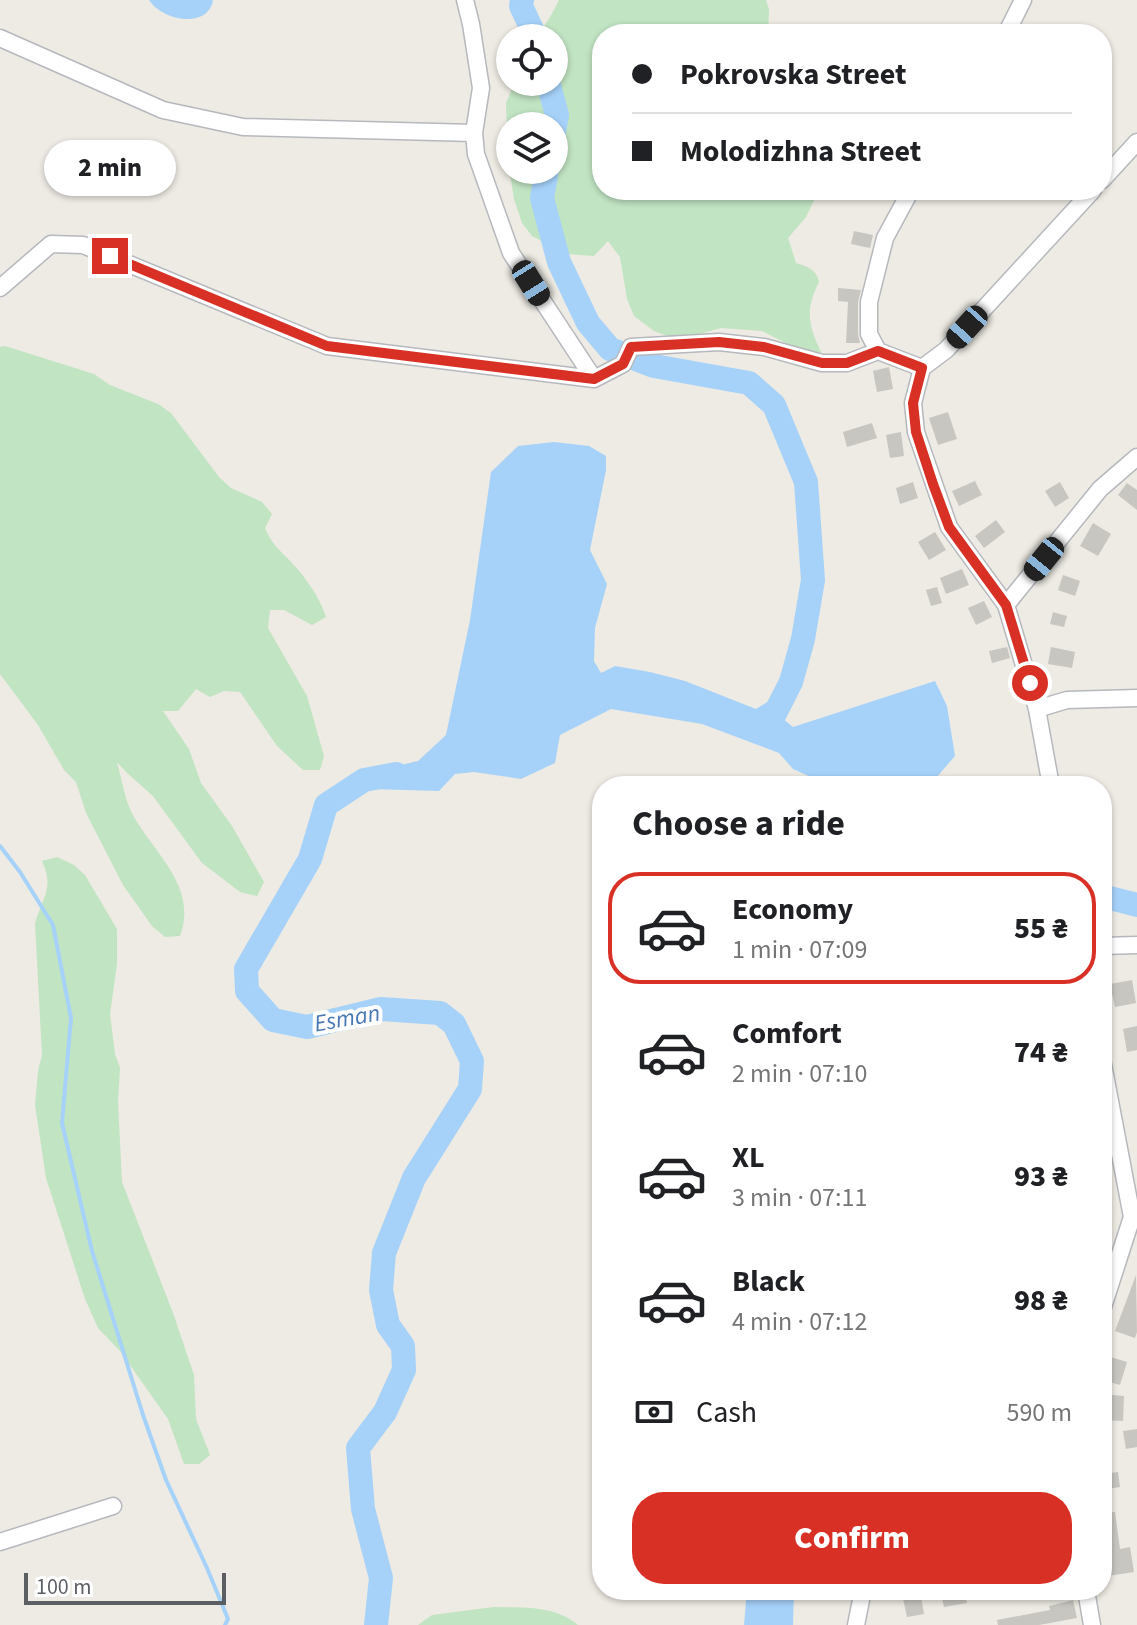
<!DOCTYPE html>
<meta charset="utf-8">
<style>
body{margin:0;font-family:"Source Sans 3",sans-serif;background:#f6f6f6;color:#202124;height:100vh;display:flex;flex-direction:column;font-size:30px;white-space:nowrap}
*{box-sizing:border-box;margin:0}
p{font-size:26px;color:#757577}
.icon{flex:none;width:44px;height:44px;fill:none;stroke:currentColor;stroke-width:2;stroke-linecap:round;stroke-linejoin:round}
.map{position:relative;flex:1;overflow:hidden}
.side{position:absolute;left:592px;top:776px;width:520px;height:824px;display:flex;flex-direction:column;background:#fff;border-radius:32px;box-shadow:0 2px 6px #0004}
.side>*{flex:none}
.banner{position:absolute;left:592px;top:24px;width:520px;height:176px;border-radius:32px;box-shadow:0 2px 6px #0004;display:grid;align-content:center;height:176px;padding:0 40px;background:#fff}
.fabs{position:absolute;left:496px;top:24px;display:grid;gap:16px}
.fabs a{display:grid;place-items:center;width:72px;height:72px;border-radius:50%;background:#fff;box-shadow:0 2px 6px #0004;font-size:40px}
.scale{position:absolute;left:24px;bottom:20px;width:202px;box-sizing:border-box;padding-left:8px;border:4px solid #5b5e63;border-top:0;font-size:22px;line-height:28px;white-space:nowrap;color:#5b5e63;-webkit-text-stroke:6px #fff;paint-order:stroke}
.end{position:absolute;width:36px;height:36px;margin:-18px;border:10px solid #d93025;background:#fff;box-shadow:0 0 0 4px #fff}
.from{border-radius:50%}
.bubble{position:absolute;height:56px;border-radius:28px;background:#fff;box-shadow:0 2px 6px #0004;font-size:26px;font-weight:800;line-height:56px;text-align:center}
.car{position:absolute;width:24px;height:48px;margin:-24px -12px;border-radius:10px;box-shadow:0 0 6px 2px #0007;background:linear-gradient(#222 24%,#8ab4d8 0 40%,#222 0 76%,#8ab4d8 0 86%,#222 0)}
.banner b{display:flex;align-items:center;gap:28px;height:76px;font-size:30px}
.banner b+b{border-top:2px solid #e0e0e0}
.banner i{width:20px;height:20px;background:#202124}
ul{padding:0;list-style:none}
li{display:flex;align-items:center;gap:24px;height:112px;margin:0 16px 12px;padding:0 24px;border:4px solid transparent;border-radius:32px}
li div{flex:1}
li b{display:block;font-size:30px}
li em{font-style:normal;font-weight:800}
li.current{border-color:#d93025}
li>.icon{width:72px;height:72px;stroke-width:1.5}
h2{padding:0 40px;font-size:36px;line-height:96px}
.pay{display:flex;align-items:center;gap:20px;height:88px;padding:0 40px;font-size:30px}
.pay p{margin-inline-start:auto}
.cta{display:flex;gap:16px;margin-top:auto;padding:16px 40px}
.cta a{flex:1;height:92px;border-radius:32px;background:#d93025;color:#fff;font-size:32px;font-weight:800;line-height:92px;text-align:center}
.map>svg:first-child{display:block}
.green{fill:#c1e4c2;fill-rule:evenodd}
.water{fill:#a6d2fa}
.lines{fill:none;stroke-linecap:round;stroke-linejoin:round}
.stream{stroke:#a6d2fa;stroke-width:4}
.river{stroke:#a6d2fa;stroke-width:24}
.building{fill:#c8c6c0}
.minor-casing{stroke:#b6b8bd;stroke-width:19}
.minor{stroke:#fff;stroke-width:16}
.route{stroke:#d93025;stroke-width:10}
.labels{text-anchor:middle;stroke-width:8;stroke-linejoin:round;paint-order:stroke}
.water-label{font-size:24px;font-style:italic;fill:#4778b4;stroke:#fff}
</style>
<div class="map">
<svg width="1137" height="1625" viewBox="0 0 1137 1625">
<rect width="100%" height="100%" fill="#edebe3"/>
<path class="green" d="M559,0H766L769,9L768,34H602V190H819L806,217L788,238L796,263C808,267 816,269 819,282C805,309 808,325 821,352L809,355L762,331L721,328L696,335L670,337L654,331L634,316L627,299L620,257L608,241L594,256L567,254L532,236L522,223L514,199L508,160L506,103L515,82H554V38H535C545,26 553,13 559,0ZM510,126H554V170H510Z
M5,346L94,374L110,385L158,404L171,413L219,477L231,488L262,502L272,514L265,528C272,545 280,550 292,563C306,578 320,598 326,617L312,625L284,610H270L268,628L307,696L324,756L320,770H303L277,746L240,692L224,691L210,697L196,689L178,711H163L189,749L201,783L232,826L264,882L257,896L240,892L202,863L153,796L126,772L117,762C122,780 125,802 134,817C156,855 198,888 180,936L165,937L152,926L123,885L86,813L76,782L64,770L38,725L0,674V347Z
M57,857L74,865L85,875L117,929V964L110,1014L115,1054L120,1068L118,1102L122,1182L173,1313L194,1375L196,1419L210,1455L199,1464H184L168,1419L120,1351L98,1328L85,1299L46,1178L35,1105L38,1071L42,1055L35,924C42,897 55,889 42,861Z
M494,1607C524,1608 554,1605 578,1625H418L432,1615Z"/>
<path class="water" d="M149,0H212L213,1C206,30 162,20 149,0Z
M554,442L589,446L606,456V470L590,550L607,584L595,628L594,661L601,673L615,666L650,672L685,681L756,709L774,698L776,713L793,727L935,681L947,706L955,756L936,778L926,782L925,786H831L793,769L779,753L702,724L611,709L560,735L555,763L521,779L474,772L455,774L439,791L370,789L364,780L384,769L418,761L446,735L470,620L491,472L518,446Z
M747,1590H794L793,1625H744Z"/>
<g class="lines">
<path class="stream" d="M0,846L20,872L53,925L71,1018L62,1123L92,1251L143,1415L166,1480L207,1568L228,1619L225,1625"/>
<path class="river" d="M522,0L521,6L536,38
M548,82L557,115L554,132
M547,170L542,198L559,262L588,323L610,349L654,366L749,383L774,405L806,482L813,580L803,639L791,682L765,733
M1102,896L1137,905
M376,1625L381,1578L363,1509L358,1448L385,1412L404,1370L403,1346L388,1325L381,1290L384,1253L414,1178L470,1089L472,1061L454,1024L440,1013L381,1009L307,1027L273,1020L247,991L246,969L310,859L326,805L364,780L396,774"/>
</g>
<path class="building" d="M854,231L873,235L870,248L851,244Z
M838,288L861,290L858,302V334L860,343H846L848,302L838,301Z
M889,367L893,389L877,392L873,371Z
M948,412L957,439L938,445L929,418Z
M872,423L877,438L847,447L843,432Z
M901,432L904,456L890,458L886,435Z
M975,481L982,495L959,506L952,491Z
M913,482L918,498L900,504L896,488Z
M1060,482L1069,498L1055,507L1045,491Z
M1127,483L1137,490V510L1118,495Z
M996,520L1005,532L984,548L975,536Z
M1093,523L1111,534L1098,556L1080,546Z
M935,532L946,550L929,560L918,542Z
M962,569L969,585L946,594L940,578Z
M1063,575L1080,581L1075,596L1058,590Z
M937,587L942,603L931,606L926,590Z
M984,601L992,617L976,625L968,608Z
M1053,612L1067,616L1064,627L1050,624Z
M1007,647L1010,658L992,663L989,651Z
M1051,647L1075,652L1072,668L1048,664Z
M1132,980L1136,1003L1115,1007L1110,984Z
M1137,1026V1050L1127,1052L1123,1029Z
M1136,1275L1137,1332L1135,1338L1115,1331Z
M1107,1356L1127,1362L1120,1385L1102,1380V1372Z
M1112,1395L1124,1396L1123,1421L1102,1420V1405H1112Z
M1137,1429V1447L1126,1449L1123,1431Z
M1118,1472L1120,1487L1102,1490V1474Z
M1115,1512L1120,1549L1130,1547L1134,1572L1108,1576L1102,1541V1513Z
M901,1590H920L924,1614L907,1617Z
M940,1590H964L967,1603L944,1607Z
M1073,1600L1077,1618L1039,1625H998L997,1620L1050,1610L1049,1606Z"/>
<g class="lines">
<g class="minor-casing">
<path id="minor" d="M465,0L471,24L481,88L474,133L476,154L511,253L594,379
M1006,34L1023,0
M0,38L163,110L243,127L474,133
M1102,180L1137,142
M0,288L51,244L83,245L327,346L594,379L623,364L631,347L719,342L764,347L822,363H847L878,351L922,368
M878,351L869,334V302L885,238L911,190
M1006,605L1100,489L1137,457
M1037,709L1067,700L1137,698
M1051,786L1037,709L1006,605L949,527L916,432L913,403L922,368L946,350L1093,190
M1102,946L1137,945
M1102,1059L1132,1217L1102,1310
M0,1542L113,1506
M1086,1590L1092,1625
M856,1625L863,1590"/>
</g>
<use href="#minor" class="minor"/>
</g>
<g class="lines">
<path class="route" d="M110,256L327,346L594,379L623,364L631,347L719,342L764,347L822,363H847L878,351L922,368L913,403L916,432L933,484L949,527L1006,605L1030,683"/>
</g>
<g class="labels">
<g class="water-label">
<text transform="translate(347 1018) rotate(-10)" y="8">Esman</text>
</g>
</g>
</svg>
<div class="fabs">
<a><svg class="icon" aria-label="locate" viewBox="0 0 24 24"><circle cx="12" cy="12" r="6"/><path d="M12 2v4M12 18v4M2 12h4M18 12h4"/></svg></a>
<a><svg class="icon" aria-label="layers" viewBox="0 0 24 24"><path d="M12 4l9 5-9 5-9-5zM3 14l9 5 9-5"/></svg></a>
</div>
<div class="scale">100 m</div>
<i class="end from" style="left:1030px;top:683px"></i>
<i class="end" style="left:110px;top:256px"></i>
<div class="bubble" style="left:44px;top:140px;width:132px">2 min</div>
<i class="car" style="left:531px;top:283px;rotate:148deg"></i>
<i class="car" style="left:967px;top:327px;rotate:222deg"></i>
<i class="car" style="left:1044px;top:559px;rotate:219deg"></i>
<div class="banner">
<b><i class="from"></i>Pokrovska Street</b>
<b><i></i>Molodizhna Street</b>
</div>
<section class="side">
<h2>Choose a ride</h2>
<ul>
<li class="current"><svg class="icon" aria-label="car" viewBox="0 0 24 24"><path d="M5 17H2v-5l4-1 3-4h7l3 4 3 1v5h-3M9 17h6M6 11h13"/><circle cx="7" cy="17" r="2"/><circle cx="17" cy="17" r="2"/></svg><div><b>Economy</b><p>1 min · 07:09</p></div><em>55 ₴</em></li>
<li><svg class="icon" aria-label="car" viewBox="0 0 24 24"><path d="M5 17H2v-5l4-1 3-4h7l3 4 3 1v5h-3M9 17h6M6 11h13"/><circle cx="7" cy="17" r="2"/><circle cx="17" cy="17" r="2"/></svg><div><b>Comfort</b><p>2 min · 07:10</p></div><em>74 ₴</em></li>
<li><svg class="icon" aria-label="car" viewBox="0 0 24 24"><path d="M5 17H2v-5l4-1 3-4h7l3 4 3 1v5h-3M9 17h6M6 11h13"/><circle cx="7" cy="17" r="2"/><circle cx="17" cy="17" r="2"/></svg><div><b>XL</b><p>3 min · 07:11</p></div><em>93 ₴</em></li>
<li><svg class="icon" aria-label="car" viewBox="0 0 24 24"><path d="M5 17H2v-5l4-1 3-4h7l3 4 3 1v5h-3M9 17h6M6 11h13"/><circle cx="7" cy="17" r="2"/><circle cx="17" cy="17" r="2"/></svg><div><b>Black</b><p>4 min · 07:12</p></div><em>98 ₴</em></li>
</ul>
<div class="pay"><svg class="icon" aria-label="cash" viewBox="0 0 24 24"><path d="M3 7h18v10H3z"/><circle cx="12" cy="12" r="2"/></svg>Cash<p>590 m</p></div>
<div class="cta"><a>Confirm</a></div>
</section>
</div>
